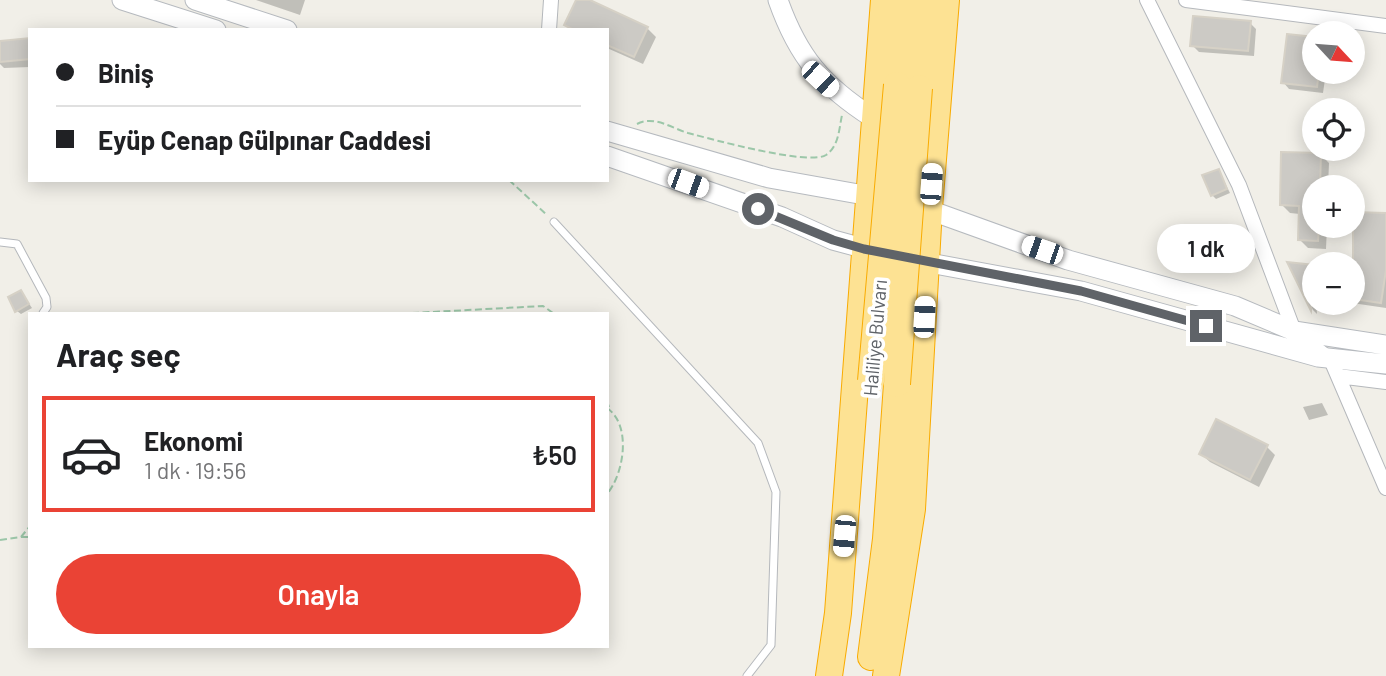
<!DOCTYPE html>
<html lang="tr">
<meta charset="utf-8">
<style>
body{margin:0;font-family:Barlow,sans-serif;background:#f2f2f2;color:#202124;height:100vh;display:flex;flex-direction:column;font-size:26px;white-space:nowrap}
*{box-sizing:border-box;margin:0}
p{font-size:23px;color:#757577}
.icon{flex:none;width:38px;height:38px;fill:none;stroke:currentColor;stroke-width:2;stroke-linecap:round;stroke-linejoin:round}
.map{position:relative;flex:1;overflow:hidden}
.panel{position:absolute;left:28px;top:312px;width:581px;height:336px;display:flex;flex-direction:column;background:#fff;border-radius:0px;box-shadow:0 4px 18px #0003}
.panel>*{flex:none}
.hud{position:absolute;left:28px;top:28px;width:581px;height:154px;border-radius:0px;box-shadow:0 4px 18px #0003;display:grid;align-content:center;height:154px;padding:0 28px;background:#fff}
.needle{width:46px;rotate:116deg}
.tools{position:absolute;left:1302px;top:21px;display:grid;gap:14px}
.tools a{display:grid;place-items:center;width:63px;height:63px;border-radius:50%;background:#fff;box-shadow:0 4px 18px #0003;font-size:35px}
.end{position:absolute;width:32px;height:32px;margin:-16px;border:9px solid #5f6368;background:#fff;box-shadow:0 0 0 4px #fff}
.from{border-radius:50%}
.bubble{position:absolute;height:49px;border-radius:24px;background:#fff;box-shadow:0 4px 18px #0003;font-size:23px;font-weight:600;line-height:49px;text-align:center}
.car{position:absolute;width:21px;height:42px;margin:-21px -10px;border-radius:9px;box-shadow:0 0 5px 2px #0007;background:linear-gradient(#fff 24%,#345 0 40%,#fff 0 76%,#345 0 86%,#fff 0)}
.hud b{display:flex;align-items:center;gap:24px;height:66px;font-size:26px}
.hud b+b{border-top:2px solid #e0e0e0}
.hud i{width:18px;height:18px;background:#202124}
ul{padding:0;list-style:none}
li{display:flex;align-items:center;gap:21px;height:116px;margin:0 14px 10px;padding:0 14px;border:4px solid transparent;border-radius:0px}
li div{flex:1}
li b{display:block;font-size:26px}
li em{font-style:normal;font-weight:600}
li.active{border-color:#ea4335}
li>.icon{width:63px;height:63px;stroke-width:1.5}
h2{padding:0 28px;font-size:32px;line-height:84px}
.primary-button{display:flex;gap:14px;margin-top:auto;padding:14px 28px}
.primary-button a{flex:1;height:80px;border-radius:42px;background:#ea4335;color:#fff;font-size:28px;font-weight:600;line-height:80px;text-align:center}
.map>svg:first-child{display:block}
.shadow{fill:#0003}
.building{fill:#cccac5;stroke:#d6d1c6;stroke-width:2}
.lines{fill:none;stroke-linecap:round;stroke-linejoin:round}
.lane-casing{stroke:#b5b8bc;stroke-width:9}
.street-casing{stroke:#b5b8bc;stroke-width:16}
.secondary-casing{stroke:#b6babf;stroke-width:21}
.highway-casing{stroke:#f9ab00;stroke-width:28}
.path{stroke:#9cc7a9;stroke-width:2;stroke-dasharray:7 3.5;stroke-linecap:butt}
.lane{stroke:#fff;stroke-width:7}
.street{stroke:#fff;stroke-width:14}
.secondary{stroke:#fff;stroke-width:19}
.highway{stroke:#fde293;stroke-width:26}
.highway-bridge-casing{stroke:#f9ab00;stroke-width:28;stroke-linecap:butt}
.highway-bridge{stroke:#fde293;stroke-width:26}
.route{stroke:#5f6368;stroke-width:9}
.labels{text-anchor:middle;stroke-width:7;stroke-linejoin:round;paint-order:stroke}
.street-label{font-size:19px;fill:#5f6368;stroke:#fff}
</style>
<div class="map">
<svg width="1386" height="676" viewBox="0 0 1386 676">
<rect width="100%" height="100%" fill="#f1efe8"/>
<path class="shadow" d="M256,0H305L300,15Z
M578,0H585L647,28L656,37L643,64L607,48V30H571L566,25Z
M1250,23L1256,29L1254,56L1199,52L1192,45Z
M1289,36L1314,39V72H1326L1323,93L1289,89L1283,82Z
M30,40V67L4,68L0,64V43Z
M1320,154L1329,163L1328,187H1314V226H1327L1326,249L1308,248L1300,240V214L1290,213L1282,205Z
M1219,171L1230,193L1216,199L1212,195Z
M1354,214H1386V308L1352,303Z
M1290,265L1314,268L1317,314L1313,310Z
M21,292L32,308L21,314L17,311Z
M1322,403L1328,415L1309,420L1303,407Z
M1267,447L1275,455L1259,487L1210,462L1201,454Z"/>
<path class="building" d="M576,0H590L648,27L634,57L607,45V30H574L564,25Z
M1193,16L1251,21L1248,51L1190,46Z
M1287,34L1314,37V72H1319L1317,87L1281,83Z
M30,38V59L0,62V41Z
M1281,152L1321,153L1320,187H1314V226H1319L1318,241L1298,240L1299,206L1280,205Z
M1219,169L1227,189L1211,196L1202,175Z
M1353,212L1386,213V270L1381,303L1353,299Z
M1287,262L1314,265L1311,311Z
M21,290L29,304L15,312L8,297Z
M1216,419L1268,445L1250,480L1199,454Z"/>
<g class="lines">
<g class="lane-casing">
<path id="lane" d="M554,222L758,443L776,492L771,645L747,676
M0,242L17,244L46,298L47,307L43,313"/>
</g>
<g class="street-casing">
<path id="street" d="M1147,0L1239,185L1294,331L1331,360L1386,488
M1186,0L1386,26
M549,30L551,0
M1338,376L1386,382"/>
</g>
<g class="secondary-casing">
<path id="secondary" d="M122,0L216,30
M195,0L287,30
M778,0C798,57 823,86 873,118
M607,131L769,178L881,198
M607,156L782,217L833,240L877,252
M918,206L1068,260L1235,306L1294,331L1386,345
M913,260L1081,291L1318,357L1386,364"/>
</g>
<g class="highway-casing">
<path id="highway" d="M897,85L903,0
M919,88L927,0
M871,657L886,539L897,384
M829,676L838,613L884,0
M886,676L912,509L929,208L946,0"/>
</g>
<path class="path" d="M637,124C654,115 671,128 688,133C711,139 809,166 826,155C839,146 839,129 842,115
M509,180L547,215
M412,313L543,306L553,313
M607,401L609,407
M607,408C632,425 624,474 607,494
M21,537H30
M0,540L21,537L30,526"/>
<use href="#lane" class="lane"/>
<use href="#street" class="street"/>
<use href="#secondary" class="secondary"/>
<use href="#highway" class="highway"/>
<g class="highway-bridge-casing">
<path id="highway-bridge" d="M871,381L897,85
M897,384L919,88"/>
</g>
<use href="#highway-bridge" class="highway-bridge"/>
</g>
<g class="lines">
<path class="route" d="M758,209L833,240L864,249L1081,291L1206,326"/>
</g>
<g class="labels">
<g class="street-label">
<text transform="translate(875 338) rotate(-85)" y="7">Haliliye Bulvarı</text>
</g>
</g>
</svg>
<div class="tools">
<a><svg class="needle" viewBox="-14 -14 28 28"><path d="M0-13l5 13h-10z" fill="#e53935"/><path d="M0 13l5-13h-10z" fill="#757577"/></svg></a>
<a><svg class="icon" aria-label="locate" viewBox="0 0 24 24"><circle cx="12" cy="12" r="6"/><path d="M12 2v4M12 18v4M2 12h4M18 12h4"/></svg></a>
<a>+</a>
<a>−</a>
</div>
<i class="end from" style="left:758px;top:209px"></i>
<i class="end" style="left:1206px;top:326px"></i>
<div class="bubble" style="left:1157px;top:224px;width:98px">1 dk</div>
<i class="car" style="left:820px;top:79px;rotate:133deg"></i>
<i class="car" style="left:688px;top:183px;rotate:110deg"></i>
<i class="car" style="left:931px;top:184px;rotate:4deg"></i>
<i class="car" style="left:1042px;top:250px;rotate:289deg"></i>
<i class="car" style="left:924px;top:317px;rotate:3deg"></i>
<i class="car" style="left:844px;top:536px;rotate:185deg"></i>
<div class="hud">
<b><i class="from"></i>Biniş</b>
<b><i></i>Eyüp Cenap Gülpınar Caddesi</b>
</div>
<section class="panel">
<h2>Araç seç</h2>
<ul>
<li class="active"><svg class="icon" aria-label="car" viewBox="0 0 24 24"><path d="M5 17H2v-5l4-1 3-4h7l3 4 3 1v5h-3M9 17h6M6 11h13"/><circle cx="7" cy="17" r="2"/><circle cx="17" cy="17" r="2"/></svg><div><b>Ekonomi</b><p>1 dk · 19:56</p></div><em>₺50</em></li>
</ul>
<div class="primary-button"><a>Onayla</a></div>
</section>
</div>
